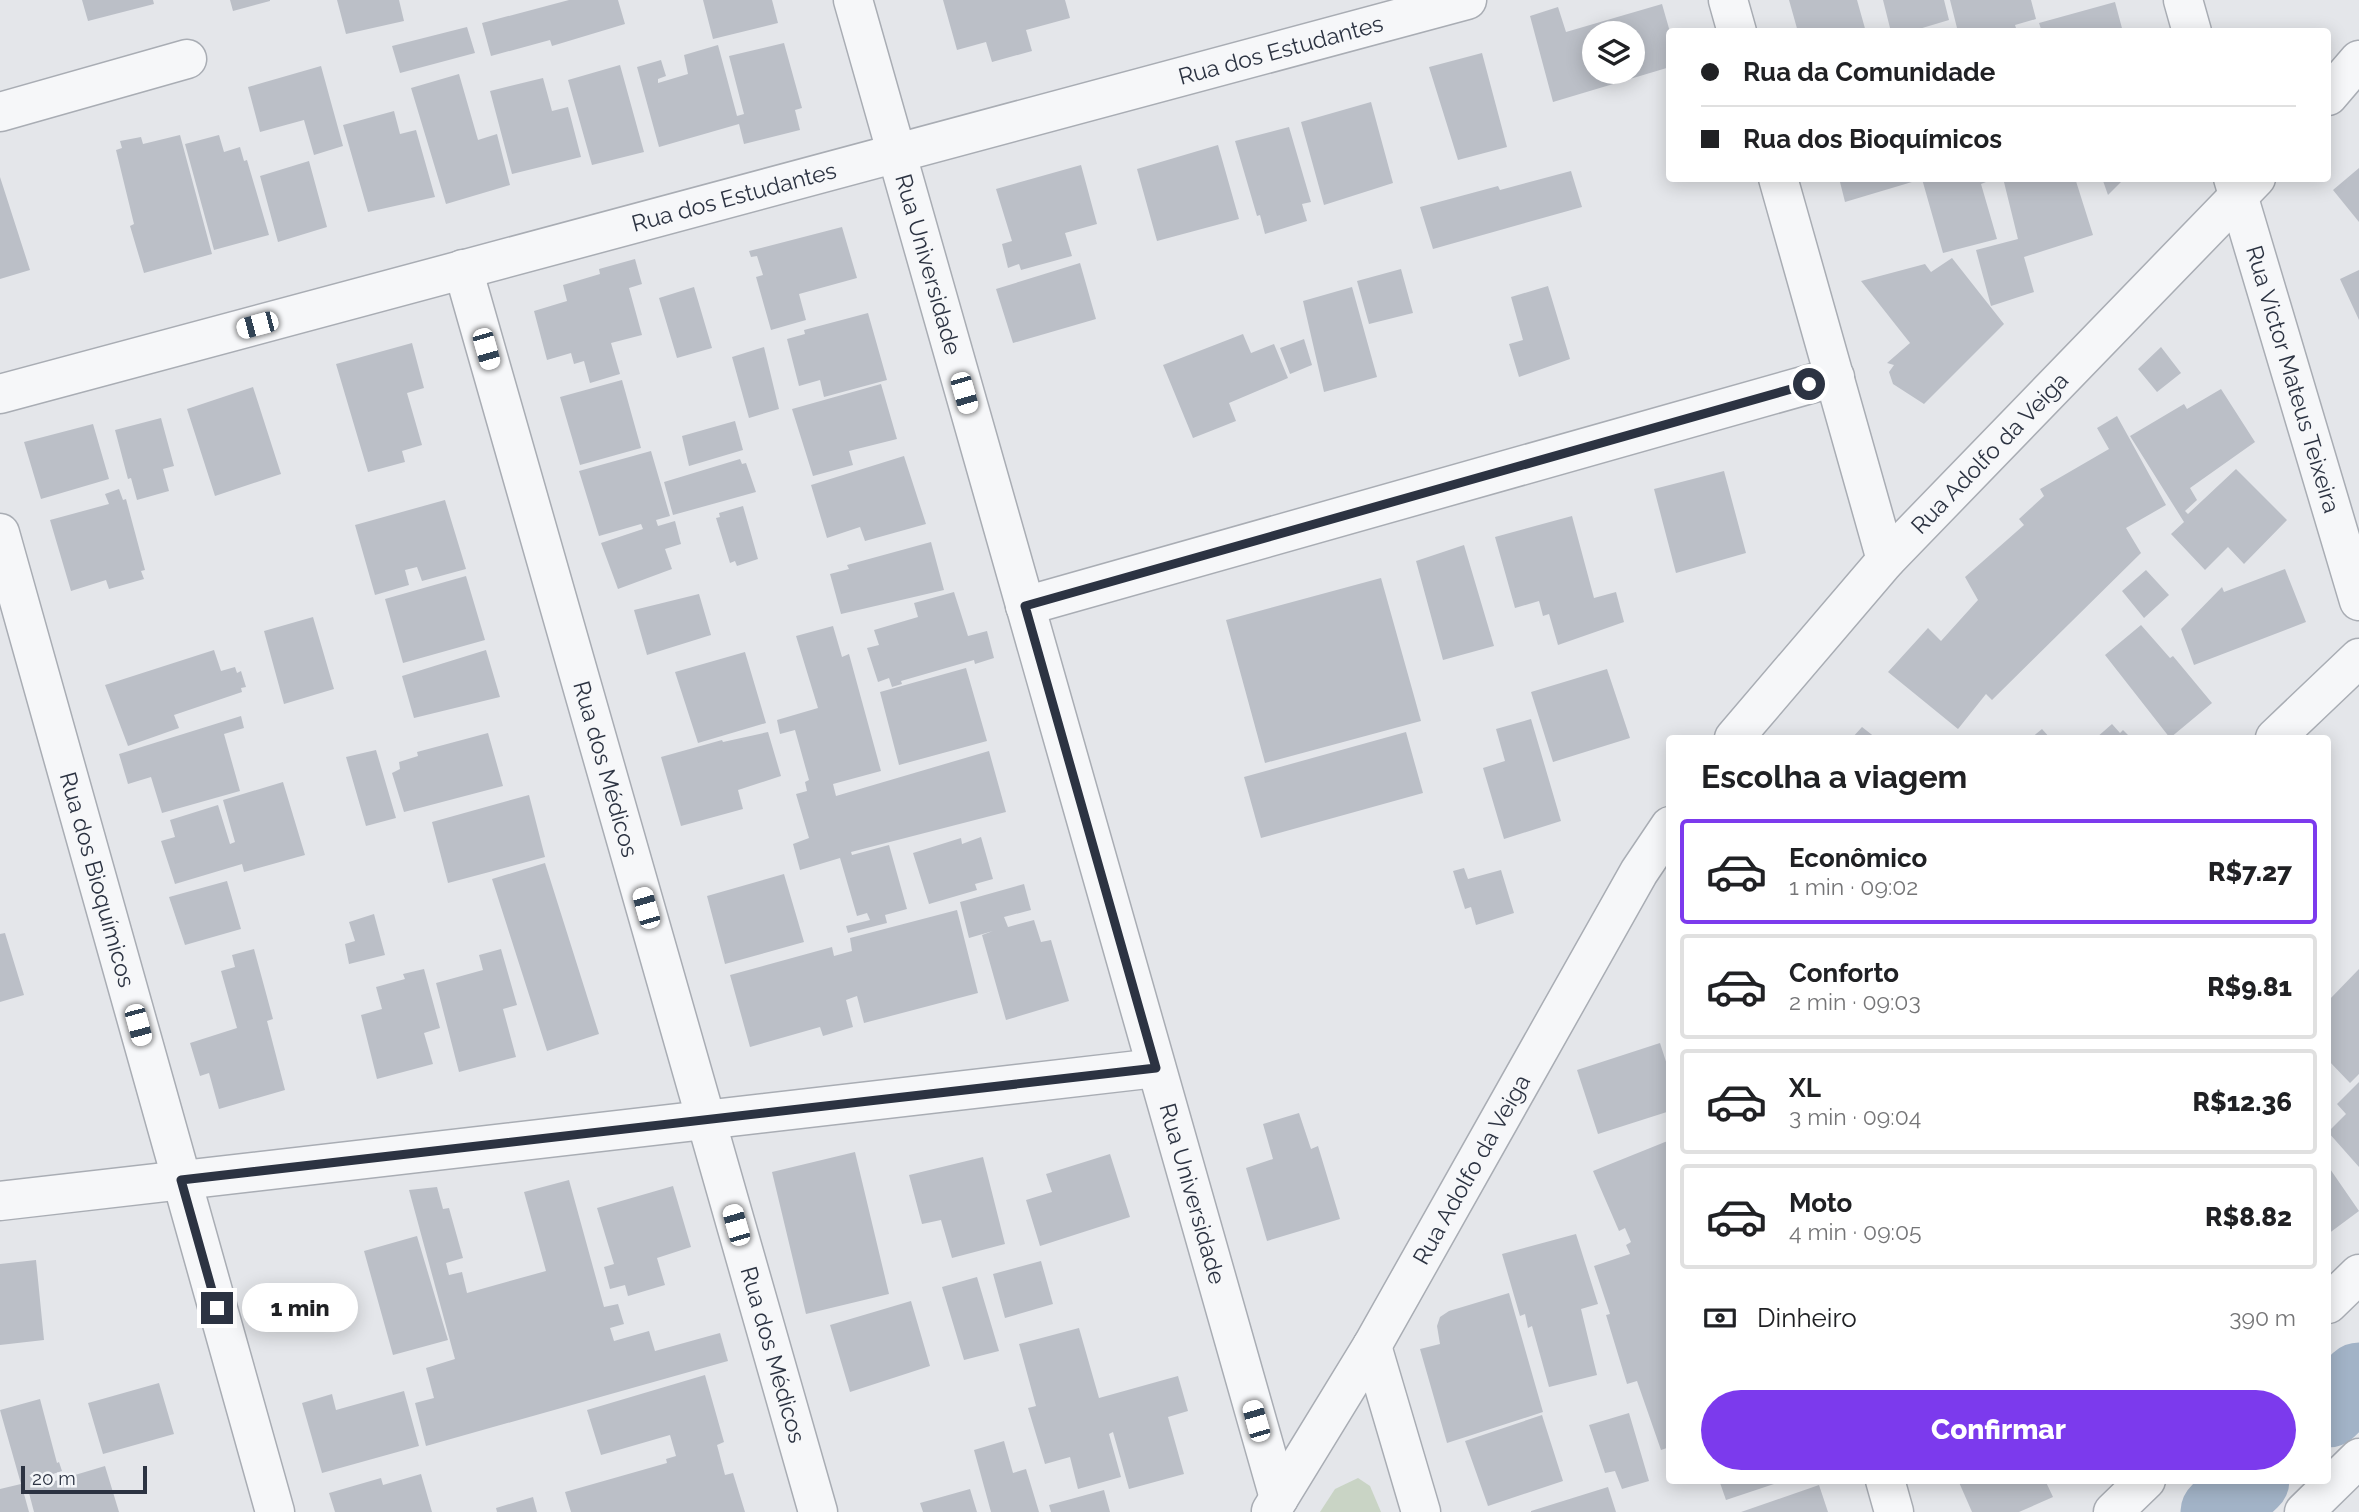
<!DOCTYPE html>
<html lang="pt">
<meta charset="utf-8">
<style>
body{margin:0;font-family:Raleway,sans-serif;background:#f2f2f2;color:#202124;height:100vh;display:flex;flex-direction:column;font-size:26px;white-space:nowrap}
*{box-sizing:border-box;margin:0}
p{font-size:23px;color:#757577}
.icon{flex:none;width:38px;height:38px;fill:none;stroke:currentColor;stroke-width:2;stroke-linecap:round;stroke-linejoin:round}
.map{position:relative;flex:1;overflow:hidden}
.sheet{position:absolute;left:1666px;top:735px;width:665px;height:749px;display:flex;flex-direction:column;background:#fff;border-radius:7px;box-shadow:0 4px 18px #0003}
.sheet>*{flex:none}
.hud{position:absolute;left:1666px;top:28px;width:665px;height:154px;border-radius:7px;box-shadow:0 4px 18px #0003;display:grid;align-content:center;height:154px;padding:0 35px;background:#fff}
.controls{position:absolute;left:1582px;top:21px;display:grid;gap:14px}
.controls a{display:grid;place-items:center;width:63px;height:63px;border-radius:50%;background:#fff;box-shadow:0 4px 18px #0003;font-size:35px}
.scale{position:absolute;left:21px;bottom:18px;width:126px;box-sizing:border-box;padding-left:7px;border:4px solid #2c3342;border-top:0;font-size:19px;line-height:24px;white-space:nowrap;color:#2c3342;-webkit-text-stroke:5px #f3f5f8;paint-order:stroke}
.end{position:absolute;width:32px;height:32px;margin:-16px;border:9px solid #2c3342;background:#fff;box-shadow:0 0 0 4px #fff}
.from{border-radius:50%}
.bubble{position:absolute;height:49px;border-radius:24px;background:#fff;box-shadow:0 4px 18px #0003;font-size:23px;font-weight:800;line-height:49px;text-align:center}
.car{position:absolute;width:21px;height:42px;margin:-21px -10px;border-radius:9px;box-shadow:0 0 5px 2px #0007;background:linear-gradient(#fff 24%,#345 0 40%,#fff 0 76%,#345 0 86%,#fff 0)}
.hud b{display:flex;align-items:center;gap:24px;height:66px;font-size:26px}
.hud b+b{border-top:2px solid #e0e0e0}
.hud i{width:18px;height:18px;background:#202124}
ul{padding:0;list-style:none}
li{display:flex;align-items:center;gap:21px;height:105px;margin:0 14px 10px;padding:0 21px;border:4px solid #e0e0e0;border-radius:7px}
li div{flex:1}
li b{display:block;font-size:26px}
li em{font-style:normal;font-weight:800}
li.selected{border-color:#7c3aed}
li>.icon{width:63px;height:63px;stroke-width:1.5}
h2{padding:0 35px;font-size:32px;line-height:84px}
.pay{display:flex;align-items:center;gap:18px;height:77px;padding:0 35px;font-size:26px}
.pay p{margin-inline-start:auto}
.action{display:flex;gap:14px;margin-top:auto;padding:14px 35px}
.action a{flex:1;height:80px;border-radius:42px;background:#7c3aed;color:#fff;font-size:28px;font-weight:800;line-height:80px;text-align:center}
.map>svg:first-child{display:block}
.green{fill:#c9d4c5}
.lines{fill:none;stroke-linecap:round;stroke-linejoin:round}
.river{stroke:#a2b3c7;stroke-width:75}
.building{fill:#bbbfc7;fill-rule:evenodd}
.minor-casing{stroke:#a9adb4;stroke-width:41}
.minor{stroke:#f6f7f9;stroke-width:38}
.route{stroke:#2c3342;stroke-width:9}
.labels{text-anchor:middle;stroke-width:6;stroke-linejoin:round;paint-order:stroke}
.street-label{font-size:23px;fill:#2c3342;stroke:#f3f5f8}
</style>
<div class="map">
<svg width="2359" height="1512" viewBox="0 0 2359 1512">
<rect width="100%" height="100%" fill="#e4e6ea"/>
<path class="green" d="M1358,1478L1370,1486L1381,1512H1320L1335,1489Z"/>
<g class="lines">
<path class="river" d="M2328,1410L2359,1380
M2218,1512L2252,1480"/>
</g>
<path class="building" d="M82,0H153L154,4L88,21Z
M230,0H270V1L233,11Z
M337,0H399L404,21L346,34Z
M569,0H618L625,24L552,46L550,40L491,56L482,23Z
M703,0H772L778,23L713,39Z
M943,0H1065L1070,18L1026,30L1032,51L992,62L986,42L957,50Z
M1789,0H1857L1866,32H1798Z
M1883,0H1944L1949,20L1909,32H1891Z
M1950,0H2031L2036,19L2015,25L2016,28L2005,32H1958Z
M2115,2L2123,32H2042L2039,23Z
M1662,4L1670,32V67L1553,102L1530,16L1558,7L1566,32ZM1594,33H1633V72H1594Z
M467,27L475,53L400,73L392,46Z
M784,43L802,108L795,110L800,130L744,144L739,124L659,147L637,67L661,60L666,76L658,79V83L688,74L684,55L718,45L737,116L744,114L729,56Z
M1482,53L1507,147L1458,160L1429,67Z
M620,65L644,152L592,165L568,80Z
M321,66L343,146L314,155L304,120L260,132L248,87Z
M459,74L478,140L497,134L510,185L446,204L411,88Z
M543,78L552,111L568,107L581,157L512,174L490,91Z
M1371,102L1393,183L1324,205L1301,122Z
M394,111L400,134L416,130L435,197L368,212L343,125Z
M1289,127L1311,202L1302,204L1307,221L1265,234L1260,215L1257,216L1235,141Z
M180,135L212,254L144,273L130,226L134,224L116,150L122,148L120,141L141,137L143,144Z
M219,135L224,152L240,147L244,161L247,160L269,235L214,250L185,144Z
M1218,145L1239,219L1157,241L1137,169Z
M309,161L327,227L278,242L260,176Z
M1081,165L1097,224L1065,233L1072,256L1021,270L1019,264L1008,268L1002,244L1012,241L996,189Z
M2359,168V222L2333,190Z
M1571,171L1582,207L1433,249L1420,207L1498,186L1500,190Z
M0,177L30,270L0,279Z
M1839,178H1996L1981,184L1997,239L1943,253L1922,179L1845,202Z
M2003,178H2075L2093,235L2024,257L2034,292L1991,306L1976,250L2018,239Z
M2102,178H2125L2108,195Z
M842,227L857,278L799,294L806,320L771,330L756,277L763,275L757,256L751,257L749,251Z
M1952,258L2004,324L1924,404L1893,384L1889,372L1894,365L1887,363L1910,343L1861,281L1925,264L1931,272Z
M635,259L642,284L629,288L642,335L611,343L620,374L590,383L584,361L574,364L571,353L547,360L534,311L567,301L563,285L600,274L599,269Z
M1080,263L1096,319L1013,343L996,289Z
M1401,269L1413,313L1369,324L1357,281Z
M2359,270V320L2340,279Z
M1548,286L1570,359L1519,377L1509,344L1523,340L1511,297Z
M694,287L712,348L677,358L659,298Z
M1352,287L1377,377L1324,392L1303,301Z
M868,313L887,380L824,397L820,380L799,386L787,339L805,334L804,330Z
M1243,334L1251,353L1274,344L1288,378L1229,403L1236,421L1193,438L1163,365Z
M1304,339L1312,365L1290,374L1280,348Z
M412,343L424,388L407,393L422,445L402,451L405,462L368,472L336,364Z
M764,347L779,409L749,418L732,357Z
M2161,347L2181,373L2157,392L2138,369Z
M622,380L641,448L580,465L560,397Z
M881,384L897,439L849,451L853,465L813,476L792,409Z
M253,387L281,474L215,496L187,409Z
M2221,389L2255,442L2190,488L2197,500L2185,511L2188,514L2236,469L2287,520L2244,564L2228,547L2205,570L2171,534L2184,522L2130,436L2184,404L2187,409Z
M2117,416L2166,505L2126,528L2141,553L1992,700L1986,694L1958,729L1888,672L1928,628L1941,641L1978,600L1965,577L2024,525L2019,519L2044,496L2040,489L2109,449L2097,428Z
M161,418L174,466L163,469L169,491L137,500L131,478L128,479L115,430Z
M735,421L743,450L689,466L682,436Z
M93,424L109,479L41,499L24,442Z
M651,451L670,516L656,520L658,526L675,521L681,544L665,549L672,569L618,589L601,543L643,529L641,524L599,536L579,471Z
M904,456L926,524L865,541L860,527L827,538L811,485Z
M740,459L742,464L746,463L756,492L673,515L664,482Z
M1724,471L1746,553L1676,573L1654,489Z
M119,489L123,500L126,499L145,570L141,571L144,579L109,589L106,580L71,591L50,520L109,504L105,494Z
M445,500L466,569L422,581L417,567L405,570L409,585L375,595L355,525Z
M743,506L758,559L737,566L735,561L730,563L716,518L720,517L719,513Z
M1572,516L1594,598L1616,592L1624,622L1558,645L1549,614L1543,616L1539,601L1515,608L1495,537Z
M931,542L944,590L841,614L830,574L849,569L847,565Z
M1464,545L1494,646L1443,660L1416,561Z
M2285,569L2306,622L2194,665L2181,629L2222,587L2224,592Z
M2146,570L2169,595L2144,618L2122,591Z
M466,576L485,640L403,663L385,599Z
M1381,578L1421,721L1265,763L1226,620Z
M954,592L968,636L987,631L994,658L975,664L974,660L901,681L902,684L892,687L889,678L878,682L867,648L879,645L874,630L918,617L914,603Z
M699,594L711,635L647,655L634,610Z
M313,617L334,689L284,704L264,631Z
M2141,625L2170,658L2173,656L2212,703L2170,738L2105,655Z
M833,626L842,657L849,654L881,771L833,784L836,796L989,751L1006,812L851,852L852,855L889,845L907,909L885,915L887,923L848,933L846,926L870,920L867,913L857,916L840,858L800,870L793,844L809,838L796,794L807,791L805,782L809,780L795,730L780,734L777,720L818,708L796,636Z
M214,650L221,671L235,667L237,673L241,671L246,687L241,688L242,692L174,715L179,728L128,746L105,685Z
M486,650L500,697L414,718L402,676Z
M745,652L766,723L698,743L675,672Z
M966,668L987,741L899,765L880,692Z
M1607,669L1630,738L1553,762L1531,692Z
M241,716L244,728L224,734L240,791L162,813L151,777L128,784L119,754Z
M1531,719L1561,821L1504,839L1483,768L1505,761L1496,729Z
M2112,724L2120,733L2123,730L2131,738H2096Z
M1862,727L1876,738H1852Z
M2042,729L2050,738H2031Z
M768,732L781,776L738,790L743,809L681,826L661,757L722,740L723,742Z
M1406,732L1423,793L1261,838L1244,777Z
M488,733L503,786L404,812L392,773L400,769L399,762L418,756L417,752Z
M376,750L396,818L366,826L346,757Z
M283,782L305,855L244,872L242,864L175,884L161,841L175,837L170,820L218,805L230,844L235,842L223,800Z
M529,795L545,857L448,883L432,822Z
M981,837L993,879L975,884L977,890L929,904L913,853L961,838L962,844Z
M545,863L599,1034L547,1051L492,879Z
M1464,868L1468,879L1501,870L1514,913L1476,925L1471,907L1465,909L1453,871Z
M784,874L804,942L725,964L707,896Z
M227,881L241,929L185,945L169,897Z
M1024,884L1031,910L1004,917L1008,927L1034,920L1041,942L1051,940L1069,1001L1006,1020L982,935L993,931L969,938L960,902Z
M957,910L978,993L864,1023L857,996L846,1000L853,1027L823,1036L820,1027L750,1047L730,975L832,947L834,956L852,951L850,938Z
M374,914L385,955L349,964L345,944L355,941L349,922Z
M5,933L24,995L0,1002V934Z
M254,949L273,1019L267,1021L285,1090L219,1109L209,1073L200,1076L190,1043L237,1028L221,971L235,967L232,955Z
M501,949L517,1005L503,1009L516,1057L459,1072L436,983L483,970L479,955Z
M424,969L440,1028L424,1033L433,1064L377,1079L361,1015L382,1009L376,987L405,979L403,974Z
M2359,969V1074L2350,1083L2328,1060V1001Z
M1660,1043L1670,1074V1111L1598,1134L1577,1070Z
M2359,1082V1167L2328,1132L2346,1114L2337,1104Z
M1299,1113L1311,1149L1318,1146L1340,1219L1267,1241L1246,1168L1273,1159L1263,1124Z
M1670,1140V1447L1661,1450L1637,1381L1627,1384L1606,1315L1610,1314L1594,1266L1630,1254L1626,1245L1631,1242L1625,1228L1619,1231L1593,1171Z
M855,1152L889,1294L806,1314L772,1172Z
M1110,1154L1130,1217L1040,1246L1026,1200L1052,1192L1046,1174Z
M983,1157L1005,1244L952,1258L941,1220L922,1224L909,1175Z
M2328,1166L2359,1211L2328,1234Z
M569,1180L604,1307L618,1304L624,1324L610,1328L614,1341L649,1331L655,1351L720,1333L728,1361L426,1446L415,1403L434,1398L426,1368L455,1359L409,1190L437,1187L443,1209L449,1208L463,1258L446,1263L449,1275L462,1272L467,1293L546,1271L524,1192Z
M673,1186L691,1247L657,1258L665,1285L628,1296L625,1285L610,1289L604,1267L614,1264L597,1208Z
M1576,1234L1598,1304L1581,1309L1597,1375L1549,1387L1532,1326L1528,1328L1525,1314L1520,1316L1502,1254Z
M417,1236L448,1340L393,1355L364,1251Z
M36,1260L44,1340L0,1345V1264Z
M1041,1261L1053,1304L1005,1318L993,1274Z
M977,1277L999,1351L964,1360L942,1287Z
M1509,1293L1543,1412L1447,1443L1420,1349L1440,1344L1437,1326L1440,1317L1449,1311Z
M911,1301L930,1366L850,1392L830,1325Z
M1079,1328L1099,1398L1178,1376L1188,1411L1168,1417L1184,1474L1129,1489L1113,1432L1109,1434L1121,1477L1078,1489L1070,1457L1045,1464L1028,1408L1036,1406L1019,1344Z
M705,1375L724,1442L717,1445L725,1475L733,1473L745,1512H571L565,1492L667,1463L666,1459L676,1456L670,1435L601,1455L587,1410Z
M159,1383L174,1434L103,1454L88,1403Z
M404,1391L419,1446L322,1473L302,1403L332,1394L336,1410Z
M40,1399L57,1463L59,1462L62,1471L53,1474L55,1481L105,1466L119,1512H34L29,1493L24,1494L29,1512H0V1489L21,1484L0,1410Z
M1629,1413L1649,1481L1622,1489L1615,1471L1605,1473L1589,1425Z
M1542,1415L1563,1481L1488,1506L1465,1441Z
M1004,1441L1013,1473L1026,1469L1039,1512H991L974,1450Z
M421,1474L432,1512H335L329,1493L381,1478L383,1485Z
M1719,1480H1783V1481L1726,1500Z
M1958,1480H2045L2053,1497L2019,1512H1972Z
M1819,1485L1828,1512H1741Z
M1608,1487L1616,1512H1531V1511Z
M970,1489L977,1512H923L920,1503Z
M1104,1490L1110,1512H1051L1049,1505Z
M533,1497L537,1512H497L496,1508Z"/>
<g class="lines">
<g class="minor-casing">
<g id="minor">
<path id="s1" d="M853,0L1279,1498"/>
<path d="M1728,0L1737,32"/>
<path d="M2183,0L2192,32"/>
<path d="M2328,96L2359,60"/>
<path d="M0,112L187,59"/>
<path d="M1778,178L1886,560"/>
<path id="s2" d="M2233,178L2359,601"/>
<path id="s3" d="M463,269L818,1512"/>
<path id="s4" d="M0,394L1467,0"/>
<path id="s5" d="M0,533L275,1512"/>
<path d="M1025,606L1835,377"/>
<path id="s6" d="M1734,738L1886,560L2256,178"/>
<path d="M2275,738L2359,658"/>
<path d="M0,1201L1156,1068"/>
<path d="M2328,1304L2359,1274"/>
<path d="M1372,1346L1421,1512"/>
<path d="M1885,1480L1894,1512"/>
<path id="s7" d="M1271,1511L1372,1346L1639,872L1670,826"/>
<path d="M2113,1512L2146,1480"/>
<path d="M2304,1512L2359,1458"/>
</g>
</g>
<use href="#minor" class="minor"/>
</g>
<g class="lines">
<path class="route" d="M217,1308L181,1180L1156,1068L1025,606L1809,384"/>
</g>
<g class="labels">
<g class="street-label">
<text dy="8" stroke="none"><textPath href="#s4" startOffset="1326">Rua dos Estudantes</textPath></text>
<text dy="8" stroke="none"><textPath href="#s4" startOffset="760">Rua dos Estudantes</textPath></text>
<text dy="8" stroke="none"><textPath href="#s1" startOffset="275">Rua Universidade</textPath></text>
<text dy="8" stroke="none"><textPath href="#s2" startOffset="210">Rua Victor Mateus Teixeira</textPath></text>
<text dy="8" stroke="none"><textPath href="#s6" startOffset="383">Rua Adolfo da Veiga</textPath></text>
<text dy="8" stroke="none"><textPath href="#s3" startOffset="520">Rua dos Médicos</textPath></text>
<text dy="8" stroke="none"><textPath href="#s5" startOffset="360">Rua dos Bioquímicos</textPath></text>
<text dy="8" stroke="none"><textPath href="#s7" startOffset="396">Rua Adolfo da Veiga</textPath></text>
<text dy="8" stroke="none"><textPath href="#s1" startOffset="1241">Rua Universidade</textPath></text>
<text dy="8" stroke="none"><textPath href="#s3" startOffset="1129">Rua dos Médicos</textPath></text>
</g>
</g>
</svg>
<div class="controls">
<a><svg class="icon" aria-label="layers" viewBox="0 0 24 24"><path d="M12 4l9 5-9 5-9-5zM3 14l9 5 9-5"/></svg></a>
</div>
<div class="scale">20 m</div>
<i class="end from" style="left:1809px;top:384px"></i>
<i class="end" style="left:217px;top:1308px"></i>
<div class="bubble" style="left:242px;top:1283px;width:116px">1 min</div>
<i class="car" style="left:257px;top:325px;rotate:255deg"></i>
<i class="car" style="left:486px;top:349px;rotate:164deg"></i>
<i class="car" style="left:964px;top:393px;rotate:164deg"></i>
<i class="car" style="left:646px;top:908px;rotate:344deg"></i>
<i class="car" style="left:138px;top:1025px;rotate:165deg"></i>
<i class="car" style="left:736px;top:1225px;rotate:344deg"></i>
<i class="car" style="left:1256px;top:1421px;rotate:344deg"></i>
<div class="hud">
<b><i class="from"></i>Rua da Comunidade</b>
<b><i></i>Rua dos Bioquímicos</b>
</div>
<section class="sheet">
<h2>Escolha a viagem</h2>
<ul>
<li class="selected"><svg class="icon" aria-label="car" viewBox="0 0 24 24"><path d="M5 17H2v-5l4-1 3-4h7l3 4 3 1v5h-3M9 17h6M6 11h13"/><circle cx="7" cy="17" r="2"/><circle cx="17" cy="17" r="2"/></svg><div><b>Econômico</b><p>1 min · 09:02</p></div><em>R$7.27</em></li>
<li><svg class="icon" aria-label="car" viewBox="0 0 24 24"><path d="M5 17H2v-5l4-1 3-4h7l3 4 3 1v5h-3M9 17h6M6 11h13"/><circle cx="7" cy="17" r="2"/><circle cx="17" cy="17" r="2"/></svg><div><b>Conforto</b><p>2 min · 09:03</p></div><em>R$9.81</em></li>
<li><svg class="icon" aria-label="car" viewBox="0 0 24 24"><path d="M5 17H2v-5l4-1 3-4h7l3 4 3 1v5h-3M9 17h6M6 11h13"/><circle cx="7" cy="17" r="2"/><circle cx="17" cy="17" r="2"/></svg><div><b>XL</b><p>3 min · 09:04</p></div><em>R$12.36</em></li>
<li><svg class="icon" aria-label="car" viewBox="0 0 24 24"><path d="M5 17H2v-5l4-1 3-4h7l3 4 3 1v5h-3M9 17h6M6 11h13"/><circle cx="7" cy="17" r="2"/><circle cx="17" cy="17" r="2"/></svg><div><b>Moto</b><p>4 min · 09:05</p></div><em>R$8.82</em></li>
</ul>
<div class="pay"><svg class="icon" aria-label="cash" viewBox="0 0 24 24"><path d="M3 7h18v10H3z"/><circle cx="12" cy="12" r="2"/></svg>Dinheiro<p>390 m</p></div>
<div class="action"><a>Confirmar</a></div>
</section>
</div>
